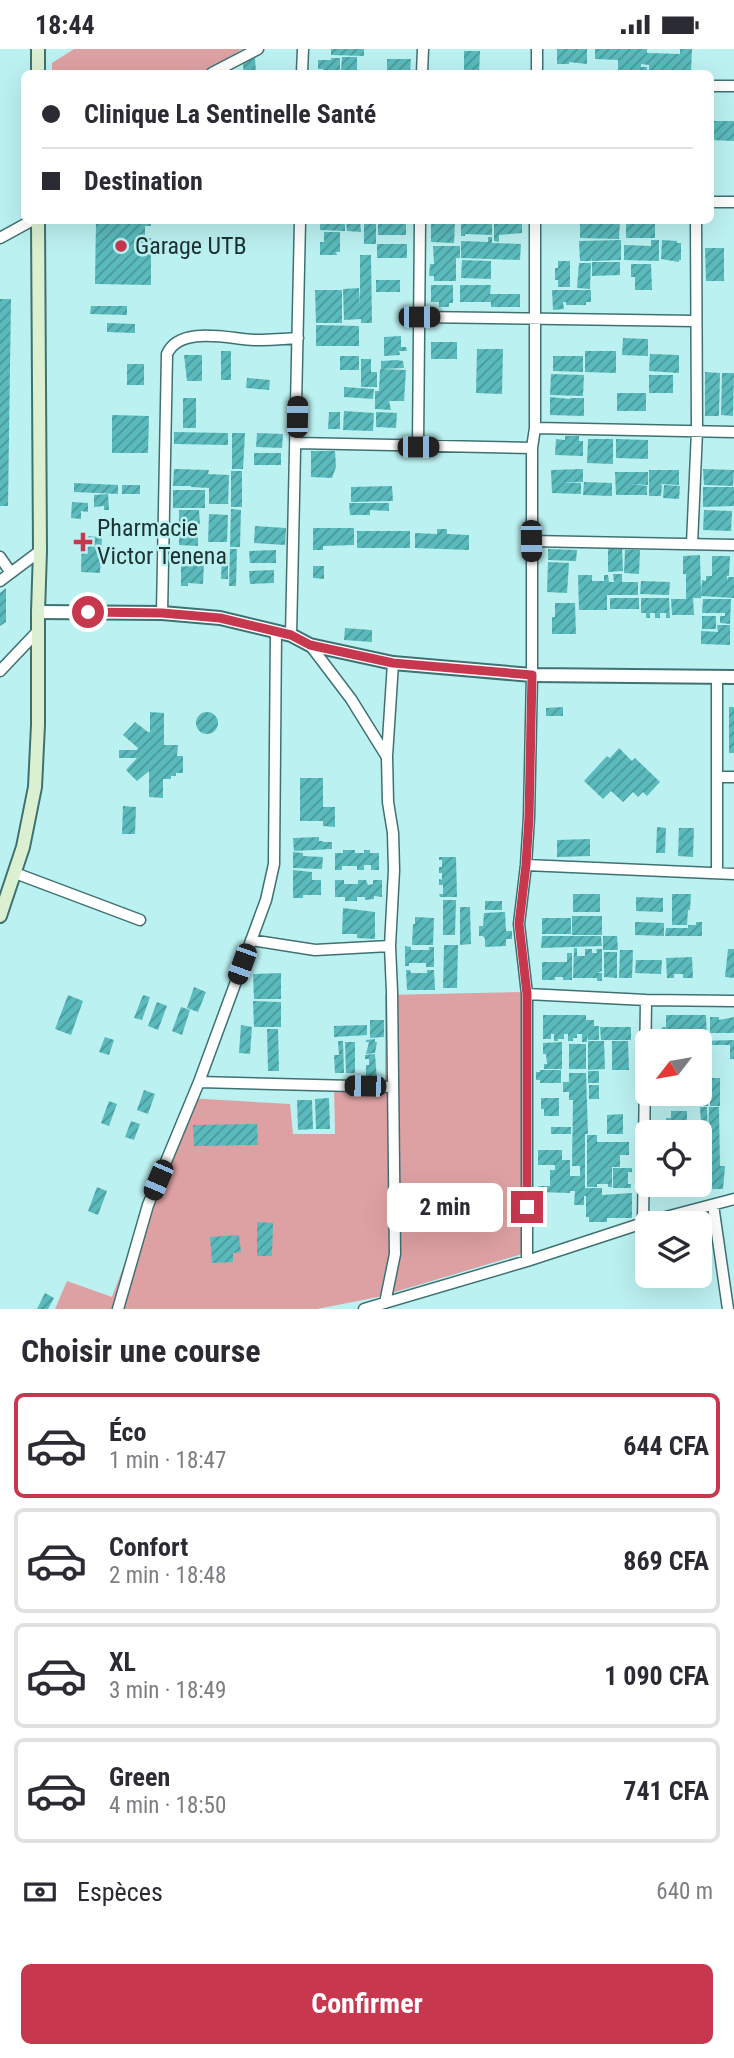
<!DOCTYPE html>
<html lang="fr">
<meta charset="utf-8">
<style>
body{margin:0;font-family:"Roboto Condensed",sans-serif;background:#f7f7f7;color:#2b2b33;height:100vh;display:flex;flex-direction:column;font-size:26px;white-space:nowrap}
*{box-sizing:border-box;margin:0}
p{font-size:23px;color:#7c7c81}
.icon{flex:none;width:38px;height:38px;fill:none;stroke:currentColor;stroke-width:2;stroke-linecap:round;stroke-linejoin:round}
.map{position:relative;height:1260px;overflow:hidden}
.sheet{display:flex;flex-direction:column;background:#fff;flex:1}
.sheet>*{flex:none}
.guide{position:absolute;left:21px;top:21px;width:693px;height:154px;border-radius:10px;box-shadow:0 7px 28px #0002;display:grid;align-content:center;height:154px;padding:0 21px;background:#fff}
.needle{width:46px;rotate:239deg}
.buttons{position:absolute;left:635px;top:980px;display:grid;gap:14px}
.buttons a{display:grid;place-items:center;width:77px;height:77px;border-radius:10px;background:#fff;box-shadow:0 7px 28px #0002;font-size:35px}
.end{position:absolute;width:32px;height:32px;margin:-16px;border:9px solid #c7374e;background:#fff;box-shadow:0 0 0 4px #fff}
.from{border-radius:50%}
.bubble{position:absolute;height:49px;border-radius:10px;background:#fff;box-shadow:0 7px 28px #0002;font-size:23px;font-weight:700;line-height:49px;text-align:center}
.car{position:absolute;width:21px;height:42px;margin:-21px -10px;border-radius:9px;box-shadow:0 0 5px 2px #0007;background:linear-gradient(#222 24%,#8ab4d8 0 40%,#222 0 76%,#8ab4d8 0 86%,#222 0)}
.guide b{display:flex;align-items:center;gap:24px;height:66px;font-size:26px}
.guide b+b{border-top:2px solid #e1e1e2}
.guide i{width:18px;height:18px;background:#2b2b33}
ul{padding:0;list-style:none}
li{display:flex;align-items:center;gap:21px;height:105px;margin:0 14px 10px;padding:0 7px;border:4px solid #e1e1e2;border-radius:10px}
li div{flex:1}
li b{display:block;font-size:26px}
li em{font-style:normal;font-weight:700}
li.active{border-color:#c7374e}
li>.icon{width:63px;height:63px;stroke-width:1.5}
h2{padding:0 21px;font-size:32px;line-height:84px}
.pay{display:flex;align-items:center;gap:18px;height:77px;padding:0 21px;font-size:26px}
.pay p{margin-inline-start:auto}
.primary-button{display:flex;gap:14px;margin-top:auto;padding:14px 21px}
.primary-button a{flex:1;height:80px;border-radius:10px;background:#c7374e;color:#fff;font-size:28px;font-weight:700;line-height:80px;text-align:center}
.status{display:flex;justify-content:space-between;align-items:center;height:49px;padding:0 35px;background:#fff;direction:ltr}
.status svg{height:19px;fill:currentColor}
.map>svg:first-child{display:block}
.green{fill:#dea1a3}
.building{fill:url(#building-hatch)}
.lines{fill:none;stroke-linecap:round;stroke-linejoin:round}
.minor-casing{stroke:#407172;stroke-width:13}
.tertiary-casing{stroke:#407172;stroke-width:16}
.secondary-casing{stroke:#407172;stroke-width:16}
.minor{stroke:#fff;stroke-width:10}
.tertiary{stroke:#fff;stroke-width:12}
.secondary{stroke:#daf0d0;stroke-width:12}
.route{stroke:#c7374e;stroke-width:9}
.poi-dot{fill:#c7374e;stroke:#bcf1f1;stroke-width:2.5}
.labels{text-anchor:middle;stroke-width:5;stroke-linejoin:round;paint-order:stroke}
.poi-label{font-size:24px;fill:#1c3132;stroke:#bcf1f1;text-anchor:start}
</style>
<div class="status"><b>18:44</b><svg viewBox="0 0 49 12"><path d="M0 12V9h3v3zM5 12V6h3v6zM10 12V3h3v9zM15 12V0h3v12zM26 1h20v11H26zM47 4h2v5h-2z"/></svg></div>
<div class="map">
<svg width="734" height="1260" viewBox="0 0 734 1260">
<defs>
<pattern id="building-hatch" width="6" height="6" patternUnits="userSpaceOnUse" patternTransform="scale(1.75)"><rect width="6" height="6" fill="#5ababc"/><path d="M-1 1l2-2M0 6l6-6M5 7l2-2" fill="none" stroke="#4a9899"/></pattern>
</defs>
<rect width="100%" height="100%" fill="#bcf1f1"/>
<path class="green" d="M74,0H243L201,24H52V14Z
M522,943V1205L378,1248L317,1260H55L67,1232L112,1248L187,1049L290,1055L293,1085H335L334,1034L385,1035V946Z"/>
<path class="building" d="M331,0H364V7L331,6Z
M557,0H587V15L569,13V15H557Z
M595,0H647V4L680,5V0H692L691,24H679V22L649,21V16L641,15V18H647V23L618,21V11L595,10Z
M464,2H480L479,24H464Z
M342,8H357V22H341Z
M255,9L256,24H244L242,10Z
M331,9H340V24H323V20H318V11H331Z
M387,10H411L410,24H387Z
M710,72H734V92L710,91Z
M96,172H151V177H145V189H151V236L95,235Z
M320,172H345V182L320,181Z
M346,172H360L361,183L347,182Z
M364,172H376V195H364Z
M378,172H406V186H378Z
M431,172L455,173L454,194L431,193Z
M461,172H492V186L465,185V187H461Z
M494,172H522V184L499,186V193L494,192Z
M580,172H620L619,190L580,189Z
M626,172H655V189H626Z
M324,183H340V203H336L337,206H320V193H324Z
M488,188H492V194L521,195L520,211L461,209V192L488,193Z
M621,191V211L592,212L591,210V212H580L579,192Z
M651,191H659V212L624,211V196L651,197Z
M662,191L677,192V194H681V211H679V213L661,210Z
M377,195H407V209H377Z
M433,197H460V209H456V232H434V227H429L430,215H434Z
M705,199H724V232H706Z
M360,206H371L372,274H361V270L344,271L343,240L359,239L360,256Z
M462,211L491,212V230L461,229Z
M558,212H570V238H558V231H555V219H558Z
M592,213H620V226L592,227Z
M579,214H591L590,240L577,239Z
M631,215H651L652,241H635V228H631Z
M376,231H400V243H376Z
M431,236H453V254H449V258H439V253H431Z
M460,236H491L490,245H520V258H491V253H460Z
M315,241H342V274H316Z
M552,241H591V253H586V256H566V253H563L564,260L553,261Z
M0,250H11L8,457H0Z
M91,257H127V266L90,265Z
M107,274L135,275V284L107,283Z
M316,276L359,277V297H316Z
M401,287V298H406L407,302H399L400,306L384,307V288Z
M623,289L648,290V307L622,306Z
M431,293H457V310H431Z
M477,300H503L502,345L476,344Z
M221,302H231V331H221Z
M585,302H616V324L585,323Z
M650,305L679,306V324L649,322Z
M184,306H202V332H187Z
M340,307H359V321H340Z
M553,307H583V323L553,322Z
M361,310H371V323H377V338H361Z
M397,311L403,312L404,319L381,320V312Z
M127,315H144V336H127Z
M380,320L406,321L404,352H389L391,361L375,360V342H379Z
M705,323L720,324L719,367H705Z
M722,324H734L733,367L721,366Z
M551,325L584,326L583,347L550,346Z
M649,326H673V344H649Z
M247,329L270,331L269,341L246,339Z
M344,338L374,340L373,350L344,348Z
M617,344H646V362H617Z
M550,348L570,350V349H584V367L550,366Z
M183,349H196V379H183Z
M344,362L374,364L373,382L343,381Z
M329,363H340V380H328Z
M376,363L397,364L396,379L376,378Z
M112,366L149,367L148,404H112Z
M174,383L228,384V396L174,395Z
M232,384H245L243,420H232Z
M257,384L283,385L282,399L256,398Z
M565,387H579V392H583V407L555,406L556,390L565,391Z
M588,390H613V415L587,414Z
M616,390L648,391V410L616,409Z
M311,402H335L336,418L332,429L311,428Z
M254,404H281V416H254Z
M174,420L209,421L208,425L229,426L228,455H209V439L191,438V437H173Z
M583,420V433H560L581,434V445L552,444L551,421Z
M703,420L734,421L733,437L704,436Z
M649,421H679V436L660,435L662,436L661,447H649Z
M231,422H242V458H231Z
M615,423H648V436L632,435L647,437V446H616Z
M584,433L612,434V447L583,446Z
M74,434L118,436V445L74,443Z
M122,436H140V445H122Z
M664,436L680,437L679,450L663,449Z
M392,437L393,452L351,453V438Z
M703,438H734V457L703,458Z
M173,441H205V459H173Z
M108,445L109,461H104V457L94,458V446Z
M72,453L88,454V463L81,462V470L71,469Z
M349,454H389V462L370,461V466H350Z
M231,460L241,461L240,498H230Z
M179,461H199L200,475H179Z
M704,461L732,462L731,482L703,481Z
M209,465L228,466L227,493H208Z
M255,477L286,479L285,496L254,494Z
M313,479H354V496L323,497V501H313Z
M437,480H447V485L469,486V501L415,499V484L437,485Z
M179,481L198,482V497L179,496Z
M357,482H410V499H357Z
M82,487L102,488L100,524L81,523Z
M608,498H622L623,522L608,523Z
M230,500H237L236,537H229Z
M548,500L577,501L576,512L548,511Z
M276,501V514H250L249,502Z
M625,501H640L639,525L624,524Z
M222,505H228V530H221Z
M700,506L701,545L702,531L706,532V527H712V507H730L729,527H727V532L728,528H734V549L701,547V549H693L694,566H672L671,550H686V525H683V507Z
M181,513L204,514L203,535L188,534V537H181Z
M548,513L569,514L567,544L547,543Z
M313,517H324V530L313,529Z
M274,521V534L250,535L249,522Z
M613,525H622V533H638V546H607V561H579L578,526H592V532H604V526H608L609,533H614Z
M641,532L670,533L669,546L640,545Z
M6,539V573L0,577V544Z
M610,549H639V560H610Z
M641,549H669L670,569H666V564H660V569H655V564H650V569H646V564H641Z
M703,550H731L730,575L720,574V567H725V564H702Z
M555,554H575L576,585H552V568H555Z
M702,567H716V580H702Z
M717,576H730V596L701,595V582L718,583Z
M345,579L372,581V593L344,591Z
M563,658V667H546V659Z
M729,658H734V704H729Z
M150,663L164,664V696H178L177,707H183V724H176V727H171V730H163V749L149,748V722L137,732L126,721L137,709H119V701H137L138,699L123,686L135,673L148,683H150Z
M196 674a11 11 0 1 1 22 0a11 11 0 1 1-22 0Z
M619,699L632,712L635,709L660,733L647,747L643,743L638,748L633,743L623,753L611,742L603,750L584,732L607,707L610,709Z
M300,729H323V758H335V778L323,777V772H300Z
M123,757L136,758L135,785H122Z
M657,778L666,779L665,804H656Z
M679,779H694L693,808L678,807Z
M319,788V792H323V793H332V800L294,802L293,789Z
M590,790V807L557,808V791Z
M343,801H355V804H364V801H370V804H379V821H371V816H364V821H357V817H342V821H335V804H343Z
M293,803L303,804V807L323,808L322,820L293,819Z
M439,808H456L457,848H440L439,845H443V836H439V830L442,831V824H439V818H442V811H439Z
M293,821L312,823V831H321V846H303V849H293Z
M335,831H344V835H358V831H366L368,836L373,835V831H382V848L374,847V850L365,851V848H357V852H345V848H335Z
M573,845H600V863H573Z
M672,845H691L690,861H688L687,876H672Z
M636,848L663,849V863L636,862Z
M443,851H456L455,886H443Z
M485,852H502V861H485Z
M460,858H470L471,895L460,896Z
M343,859L375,863V890L357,889V885H342Z
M505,863L506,882H512V890H506V897L485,898V890L483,887H479V877H483L484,864Z
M572,867H602V886H572Z
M415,868L434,869L433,896H412L413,875H415Z
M542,869H571V885H542Z
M635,873L664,874V887L635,886Z
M696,873H702V887H665L666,879H688V876H696Z
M542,887H601L602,897L541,899Z
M603,887H617L618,901H603Z
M444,896H458L457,939H443Z
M405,897L411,898V901H429V898H434V918H426V914H409V917H405Z
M574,899H577V907H585V900H592V904H597L596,900H602V922L597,924H602V932H597V929H573Z
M728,900H734V929L725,928Z
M620,901H633L632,929H619Z
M604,903H617V929L604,928Z
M567,904H572V931H563V928H555V931H542V913H567Z
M692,908L693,929H683V925H674V929H667L666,909Z
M636,911H662L661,925L635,924Z
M406,921H410L411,924H427V921H434L435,941H407Z
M281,924V950H254L253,925Z
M194,938L206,943L198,963L187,959Z
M68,946L83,952L71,986L55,980Z
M143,946L150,948L142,971L134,969Z
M253,952L281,953V978H254Z
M157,953L167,957L158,981L148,977Z
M181,958L190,961L182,986L172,982Z
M543,966H586V971H594V977H599V991H588V985L587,993H582V985H577V989H573V992H568V985H564V990H558V992H554V985H551V990H543Z
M666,966H706L707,988H662V978H666Z
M710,968H719V971L734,968V984H710Z
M370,971H384V988L370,989Z
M241,976L252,978L250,1005L239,1004Z
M367,976V986L334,988V977Z
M600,978H631V991H601Z
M267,980H278L279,1022H268Z
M105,988L114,991L109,1006L99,1003Z
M375,990V993H377L375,1004L366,1005L369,993H366V991Z
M734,991V1010H730V996H707L708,1026H700V992Z
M338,992H343L344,1024H335L334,1006H339Z
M588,992H604L605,1020L588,1021Z
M612,992H628L629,1021H612Z
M345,993H355V1024H346Z
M562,993V1020H544V1015H547L546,1005H543V994Z
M569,995H586V1020H569Z
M375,1005L377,1031H368V1028H366V1016H369V1010H365V1006Z
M540,1021H561V1034H540V1031H536V1023H540Z
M588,1022H599V1034H588Z
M569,1024H586L588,1085H585V1139H602V1146L632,1144V1169H607V1173H589V1168H586V1147H584V1156H574L575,1142H570V1144L538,1143V1137H550V1121H555V1116H538V1101H562V1111H570V1127H580V1117H572L573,1051H569V1043H563V1033H569Z
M700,1028H708V1057H694V1045H700Z
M710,1029H720V1057H710Z
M589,1036H599V1050H589Z
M144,1041L155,1045L148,1065L137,1061Z
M666,1045H691V1049H685V1056H666Z
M329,1049L330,1080H316L315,1050Z
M541,1049H559V1067H544V1060H541Z
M297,1051H312L313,1080L298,1081Z
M109,1052L117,1055L109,1077L101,1074Z
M700,1058H707L708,1090L709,1058H719L720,1117H725L723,1140H709L707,1109L708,1143H695V1136H700V1083H695V1074H701Z
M671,1062H687V1082H666V1069H671Z
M623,1065V1085H607V1066Z
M131,1072L140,1075L134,1091L125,1088Z
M257,1075L258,1096L194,1097L193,1076Z
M551,1078H571V1085H551Z
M587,1086H597V1093H629V1106H620V1118H612V1138H608V1135H597V1138H587Z
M613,1119H632V1123H628V1135H631V1139H613Z
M97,1138L107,1142L98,1166L88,1162Z
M257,1173L273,1174L272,1207H257Z
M239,1186L241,1203L233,1204V1213L212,1214L210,1188Z
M45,1244L54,1249L48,1260H37Z"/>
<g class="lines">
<g class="minor-casing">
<path id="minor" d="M212,24L258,0
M302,24L303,0
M422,24L423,0
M537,24V0
M710,37H734
M710,153H734
M0,189L31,172
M419,268L695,272
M535,379L734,383
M297,394L532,399
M418,398L420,172
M531,492L734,496
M692,495L697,382L696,172
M0,508L11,524
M0,532L40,502
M162,564L167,305C180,276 230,290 254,291C269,291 283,290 298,289
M291,586L300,172
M310,596L351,650L387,708L388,753L393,784L394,821L390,897L392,943L395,1205L385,1254
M0,622L38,582
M717,627V824
M387,707L393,614
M718,728H734
M526,816L734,825
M15,824L140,871
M251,891L315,901L390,897
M527,945L646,951L734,952
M199,1033L393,1038
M713,1156L728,1260
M643,1174L646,951
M527,1212V945L519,875L526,816L529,768L532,626V399L535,379V172
M118,1260L148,1156L199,1033L266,851L274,815L276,582
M364,1260L527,1212L643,1174L734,1150"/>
</g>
<g class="tertiary-casing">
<path id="tertiary" d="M38,563L162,564L220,569L291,586L310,596L393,614L532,626L734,628"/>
</g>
<g class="secondary-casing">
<path id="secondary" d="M38,24V0
M0,867L23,798L35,738L38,676V563L40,502L38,172"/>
</g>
<use href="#minor" class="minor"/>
<use href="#tertiary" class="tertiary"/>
<use href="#secondary" class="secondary"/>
</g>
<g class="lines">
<path class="route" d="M88,563L162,564L220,569L291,586L310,596L393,614L532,626L529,768L526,816L519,875L527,945V1158"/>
</g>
<g class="poi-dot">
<circle cx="121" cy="197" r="7"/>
<path d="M79.5 482.5h7v7h7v7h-7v7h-7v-7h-7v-7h7z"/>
</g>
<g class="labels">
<g class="poi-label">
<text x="135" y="205">Garage UTB</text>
<text x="97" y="487">Pharmacie<tspan x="97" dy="28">Victor Tenena</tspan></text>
</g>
</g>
</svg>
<div class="buttons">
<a><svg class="needle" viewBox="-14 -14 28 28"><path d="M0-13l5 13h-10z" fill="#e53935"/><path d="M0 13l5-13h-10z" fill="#7c7c81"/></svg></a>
<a><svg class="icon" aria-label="locate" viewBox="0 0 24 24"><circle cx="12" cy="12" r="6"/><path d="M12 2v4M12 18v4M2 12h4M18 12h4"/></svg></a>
<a><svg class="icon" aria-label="layers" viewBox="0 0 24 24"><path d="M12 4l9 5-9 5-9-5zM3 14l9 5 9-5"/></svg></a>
</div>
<i class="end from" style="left:88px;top:563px"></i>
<i class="end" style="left:527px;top:1158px"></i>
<div class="bubble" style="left:387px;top:1134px;width:116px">2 min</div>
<i class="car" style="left:419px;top:268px;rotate:90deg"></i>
<i class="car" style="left:297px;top:368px;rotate:1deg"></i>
<i class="car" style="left:418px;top:398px;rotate:90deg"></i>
<i class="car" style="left:531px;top:492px;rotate:179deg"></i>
<i class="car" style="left:242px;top:915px;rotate:200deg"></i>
<i class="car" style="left:365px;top:1037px;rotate:271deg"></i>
<i class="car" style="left:158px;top:1131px;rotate:203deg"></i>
<div class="guide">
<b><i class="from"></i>Clinique La Sentinelle Santé</b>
<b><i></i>Destination</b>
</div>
</div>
<section class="sheet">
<h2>Choisir une course</h2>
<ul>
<li class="active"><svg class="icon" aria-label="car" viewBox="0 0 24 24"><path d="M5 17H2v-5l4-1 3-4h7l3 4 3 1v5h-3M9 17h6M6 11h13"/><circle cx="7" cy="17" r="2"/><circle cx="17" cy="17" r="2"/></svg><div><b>Éco</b><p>1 min · 18:47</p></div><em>644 CFA</em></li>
<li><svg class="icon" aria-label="car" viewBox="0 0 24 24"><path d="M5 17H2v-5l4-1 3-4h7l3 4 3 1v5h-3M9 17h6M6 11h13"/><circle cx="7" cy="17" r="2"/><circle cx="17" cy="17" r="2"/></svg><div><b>Confort</b><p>2 min · 18:48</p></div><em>869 CFA</em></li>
<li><svg class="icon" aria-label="car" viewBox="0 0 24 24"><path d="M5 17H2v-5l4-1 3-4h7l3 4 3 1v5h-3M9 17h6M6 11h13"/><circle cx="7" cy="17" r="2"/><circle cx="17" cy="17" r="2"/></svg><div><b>XL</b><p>3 min · 18:49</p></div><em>1 090 CFA</em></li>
<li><svg class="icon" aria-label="car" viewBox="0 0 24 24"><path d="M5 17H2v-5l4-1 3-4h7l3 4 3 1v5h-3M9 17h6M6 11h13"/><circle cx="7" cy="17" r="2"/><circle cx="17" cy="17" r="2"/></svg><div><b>Green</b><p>4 min · 18:50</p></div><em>741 CFA</em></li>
</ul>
<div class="pay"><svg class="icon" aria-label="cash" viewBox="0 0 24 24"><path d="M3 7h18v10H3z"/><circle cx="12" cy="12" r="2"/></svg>Espèces<p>640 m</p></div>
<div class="primary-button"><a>Confirmer</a></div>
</section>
